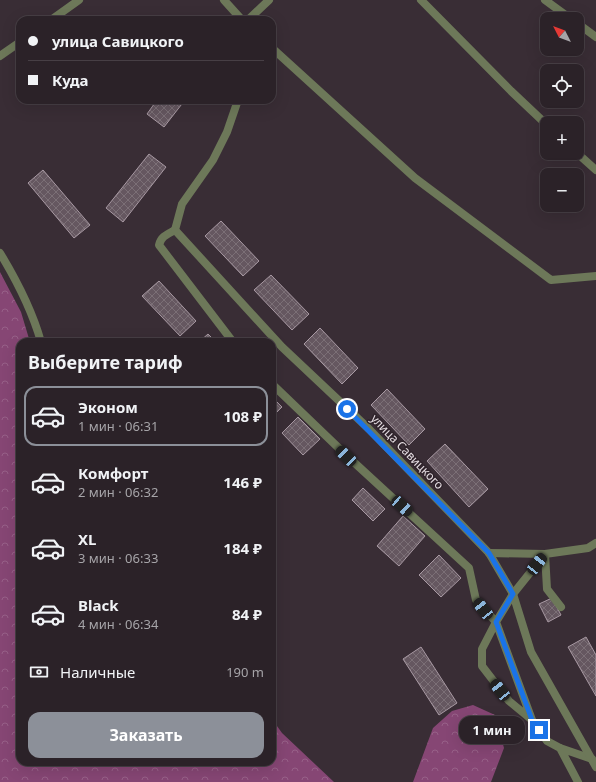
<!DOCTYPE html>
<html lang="ru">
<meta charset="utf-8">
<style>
body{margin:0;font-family:"Noto Sans",sans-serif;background:#332a30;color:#f1f3f6;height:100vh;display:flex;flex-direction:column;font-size:15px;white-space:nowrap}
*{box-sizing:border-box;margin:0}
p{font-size:13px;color:#a6a4a8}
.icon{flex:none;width:22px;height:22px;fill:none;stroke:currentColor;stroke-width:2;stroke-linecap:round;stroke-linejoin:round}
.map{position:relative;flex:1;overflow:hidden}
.details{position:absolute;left:16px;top:338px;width:260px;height:428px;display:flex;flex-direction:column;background:#2b2228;border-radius:12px;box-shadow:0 4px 16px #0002,0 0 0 1px #473f45}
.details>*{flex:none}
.guide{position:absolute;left:16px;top:16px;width:260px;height:88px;border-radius:12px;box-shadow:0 4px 16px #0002,0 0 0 1px #473f45;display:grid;align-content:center;height:88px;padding:0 12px;background:#2b2228}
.needle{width:26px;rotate:312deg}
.fabs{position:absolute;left:540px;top:12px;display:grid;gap:8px}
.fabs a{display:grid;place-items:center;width:44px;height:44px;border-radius:8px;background:#2b2228;box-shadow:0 4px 16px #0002,0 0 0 1px #473f45;font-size:20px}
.end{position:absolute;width:18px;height:18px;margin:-9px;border:5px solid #1a73e8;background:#fff;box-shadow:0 0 0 2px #fff}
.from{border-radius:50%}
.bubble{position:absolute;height:28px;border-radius:12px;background:#2b2228;box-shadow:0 4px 16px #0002,0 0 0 1px #473f45;font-size:13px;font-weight:700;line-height:28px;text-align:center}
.car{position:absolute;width:12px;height:24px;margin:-12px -6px;border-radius:5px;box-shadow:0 0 3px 1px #0007;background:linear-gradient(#222 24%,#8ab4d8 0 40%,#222 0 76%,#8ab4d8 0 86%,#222 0)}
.guide b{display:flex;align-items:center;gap:14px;height:38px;font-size:15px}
.guide b+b{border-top:1px solid #473f45}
.guide i{width:10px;height:10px;background:#f1f3f6}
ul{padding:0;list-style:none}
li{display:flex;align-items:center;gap:12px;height:60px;margin:0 8px 6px;padding:0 4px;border:2px solid transparent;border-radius:12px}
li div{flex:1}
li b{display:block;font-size:15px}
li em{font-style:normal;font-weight:700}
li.current{border-color:#8c9099}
li>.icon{width:36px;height:36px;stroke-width:1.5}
h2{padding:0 12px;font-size:18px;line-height:48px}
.pay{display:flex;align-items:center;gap:10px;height:44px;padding:0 12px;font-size:15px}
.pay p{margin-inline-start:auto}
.cta{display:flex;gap:8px;margin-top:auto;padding:8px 12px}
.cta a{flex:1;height:46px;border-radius:12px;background:#8c9099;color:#fff;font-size:16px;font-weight:700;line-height:46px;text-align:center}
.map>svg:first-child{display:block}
.forest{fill:url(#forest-crowns)}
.building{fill:url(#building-cross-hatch);stroke:#a899a3}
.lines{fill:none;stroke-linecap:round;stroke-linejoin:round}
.service{stroke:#6d7859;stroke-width:8}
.minor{stroke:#6d7859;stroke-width:8}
.tertiary{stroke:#6d7859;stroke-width:8}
.route{stroke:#1a73e8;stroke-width:5}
.labels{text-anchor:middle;stroke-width:3;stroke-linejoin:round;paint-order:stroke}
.street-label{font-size:12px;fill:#e5dde2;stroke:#2f232b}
</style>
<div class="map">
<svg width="596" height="782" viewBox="0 0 596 782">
<defs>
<pattern id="forest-crowns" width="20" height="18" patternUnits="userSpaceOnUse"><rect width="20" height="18" fill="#864674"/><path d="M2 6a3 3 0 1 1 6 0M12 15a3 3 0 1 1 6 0" fill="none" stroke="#976088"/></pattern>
<pattern id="building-cross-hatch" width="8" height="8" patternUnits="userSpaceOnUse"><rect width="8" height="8" fill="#655760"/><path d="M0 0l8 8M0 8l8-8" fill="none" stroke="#7b6f76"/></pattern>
</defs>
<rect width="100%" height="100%" fill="#392d35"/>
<path class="forest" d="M0,272L21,312L30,342H20V762H272V719L282,733L334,782H0Z
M473,705L495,715L504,748L491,782H413L433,728L452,711Z"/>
<path class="building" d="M157,100H185L164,127L147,114Z
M149,154L166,167L123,222L106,208Z
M43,170L90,225L74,238L28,183Z
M221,221L259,261L243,276L205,236Z
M271,275L309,314L292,330L254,290Z
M159,281L196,321L180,336L142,296Z
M320,328L358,368L342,384L304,344Z
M208,334L216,342H199Z
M387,389L425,429L409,445L371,405Z
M272,397L282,407L272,417Z
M298,417L320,439L303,455L282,433Z
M445,444L488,489L469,507L427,461Z
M363,488L385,509L373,521L352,500Z
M403,516L425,536L399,566L377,546Z
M439,555L461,578L441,597L419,575Z
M552,598L561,615L548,622L539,604Z
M586,637L596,655V696L568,647Z
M421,647L457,703L439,715L403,659Z"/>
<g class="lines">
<path class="service" d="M224,0L242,20
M421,0L511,91L547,125
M51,20L79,0
M0,56L20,42
M577,153L596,170
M175,230C168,234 161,236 159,245L233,342
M0,253C17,281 32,310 41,342
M272,384L346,455L469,568L476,600L496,622L532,720
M489,553L545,554L547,589L561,607
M560,748L578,782
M592,759L560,748L547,741L532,720L509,701L482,666V649L496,622L513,594L545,554L588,548L596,543"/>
<path class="minor" d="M248,20L269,0
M272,48L415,178L551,280L596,276
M238,100L227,132L213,160L182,204L175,230L282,347L369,429L489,553L513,594L531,652L596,767"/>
<path class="tertiary" d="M545,0L571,19
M577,23L596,37"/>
</g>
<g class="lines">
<path class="route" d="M347,409L489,553L513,594L496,622L532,720L539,730"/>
</g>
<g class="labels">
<g class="street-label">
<text transform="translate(407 452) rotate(46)" y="4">улица Савицкого</text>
</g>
</g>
</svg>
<div class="fabs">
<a><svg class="needle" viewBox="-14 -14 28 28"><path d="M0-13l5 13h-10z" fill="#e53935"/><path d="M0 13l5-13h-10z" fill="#a6a4a8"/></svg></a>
<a><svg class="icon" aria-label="locate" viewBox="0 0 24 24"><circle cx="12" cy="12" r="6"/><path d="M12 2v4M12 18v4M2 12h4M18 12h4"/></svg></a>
<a>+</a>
<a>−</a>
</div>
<i class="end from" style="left:347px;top:409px"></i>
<i class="end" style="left:539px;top:730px"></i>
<div class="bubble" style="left:459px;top:716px;width:66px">1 мин</div>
<i class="car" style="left:346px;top:456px;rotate:314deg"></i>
<i class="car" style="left:402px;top:506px;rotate:132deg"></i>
<i class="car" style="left:537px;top:564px;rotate:38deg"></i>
<i class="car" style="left:483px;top:609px;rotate:322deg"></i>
<i class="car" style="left:500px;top:690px;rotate:322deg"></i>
<div class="guide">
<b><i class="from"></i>улица Савицкого</b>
<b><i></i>Куда</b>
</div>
<section class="details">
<h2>Выберите тариф</h2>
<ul>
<li class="current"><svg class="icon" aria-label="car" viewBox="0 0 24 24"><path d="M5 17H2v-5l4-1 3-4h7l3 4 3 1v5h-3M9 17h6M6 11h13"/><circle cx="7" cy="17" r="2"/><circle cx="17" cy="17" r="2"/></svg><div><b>Эконом</b><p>1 мин · 06:31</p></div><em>108 ₽</em></li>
<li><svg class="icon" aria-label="car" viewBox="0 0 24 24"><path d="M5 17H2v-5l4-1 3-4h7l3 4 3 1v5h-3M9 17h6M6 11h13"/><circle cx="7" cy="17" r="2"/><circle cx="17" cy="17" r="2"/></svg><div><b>Комфорт</b><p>2 мин · 06:32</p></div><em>146 ₽</em></li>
<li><svg class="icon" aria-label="car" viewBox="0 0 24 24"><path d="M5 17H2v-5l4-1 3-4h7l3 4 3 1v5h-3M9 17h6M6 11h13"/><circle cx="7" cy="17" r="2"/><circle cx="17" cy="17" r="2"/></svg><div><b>XL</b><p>3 мин · 06:33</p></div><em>184 ₽</em></li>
<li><svg class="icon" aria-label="car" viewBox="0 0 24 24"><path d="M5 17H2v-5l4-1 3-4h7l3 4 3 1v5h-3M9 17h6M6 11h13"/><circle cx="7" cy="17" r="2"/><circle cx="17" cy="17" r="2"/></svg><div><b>Black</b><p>4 мин · 06:34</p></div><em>84 ₽</em></li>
</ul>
<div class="pay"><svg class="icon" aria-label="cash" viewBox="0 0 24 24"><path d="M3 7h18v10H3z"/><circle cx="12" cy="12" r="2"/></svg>Наличные<p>190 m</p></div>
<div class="cta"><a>Заказать</a></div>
</section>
</div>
